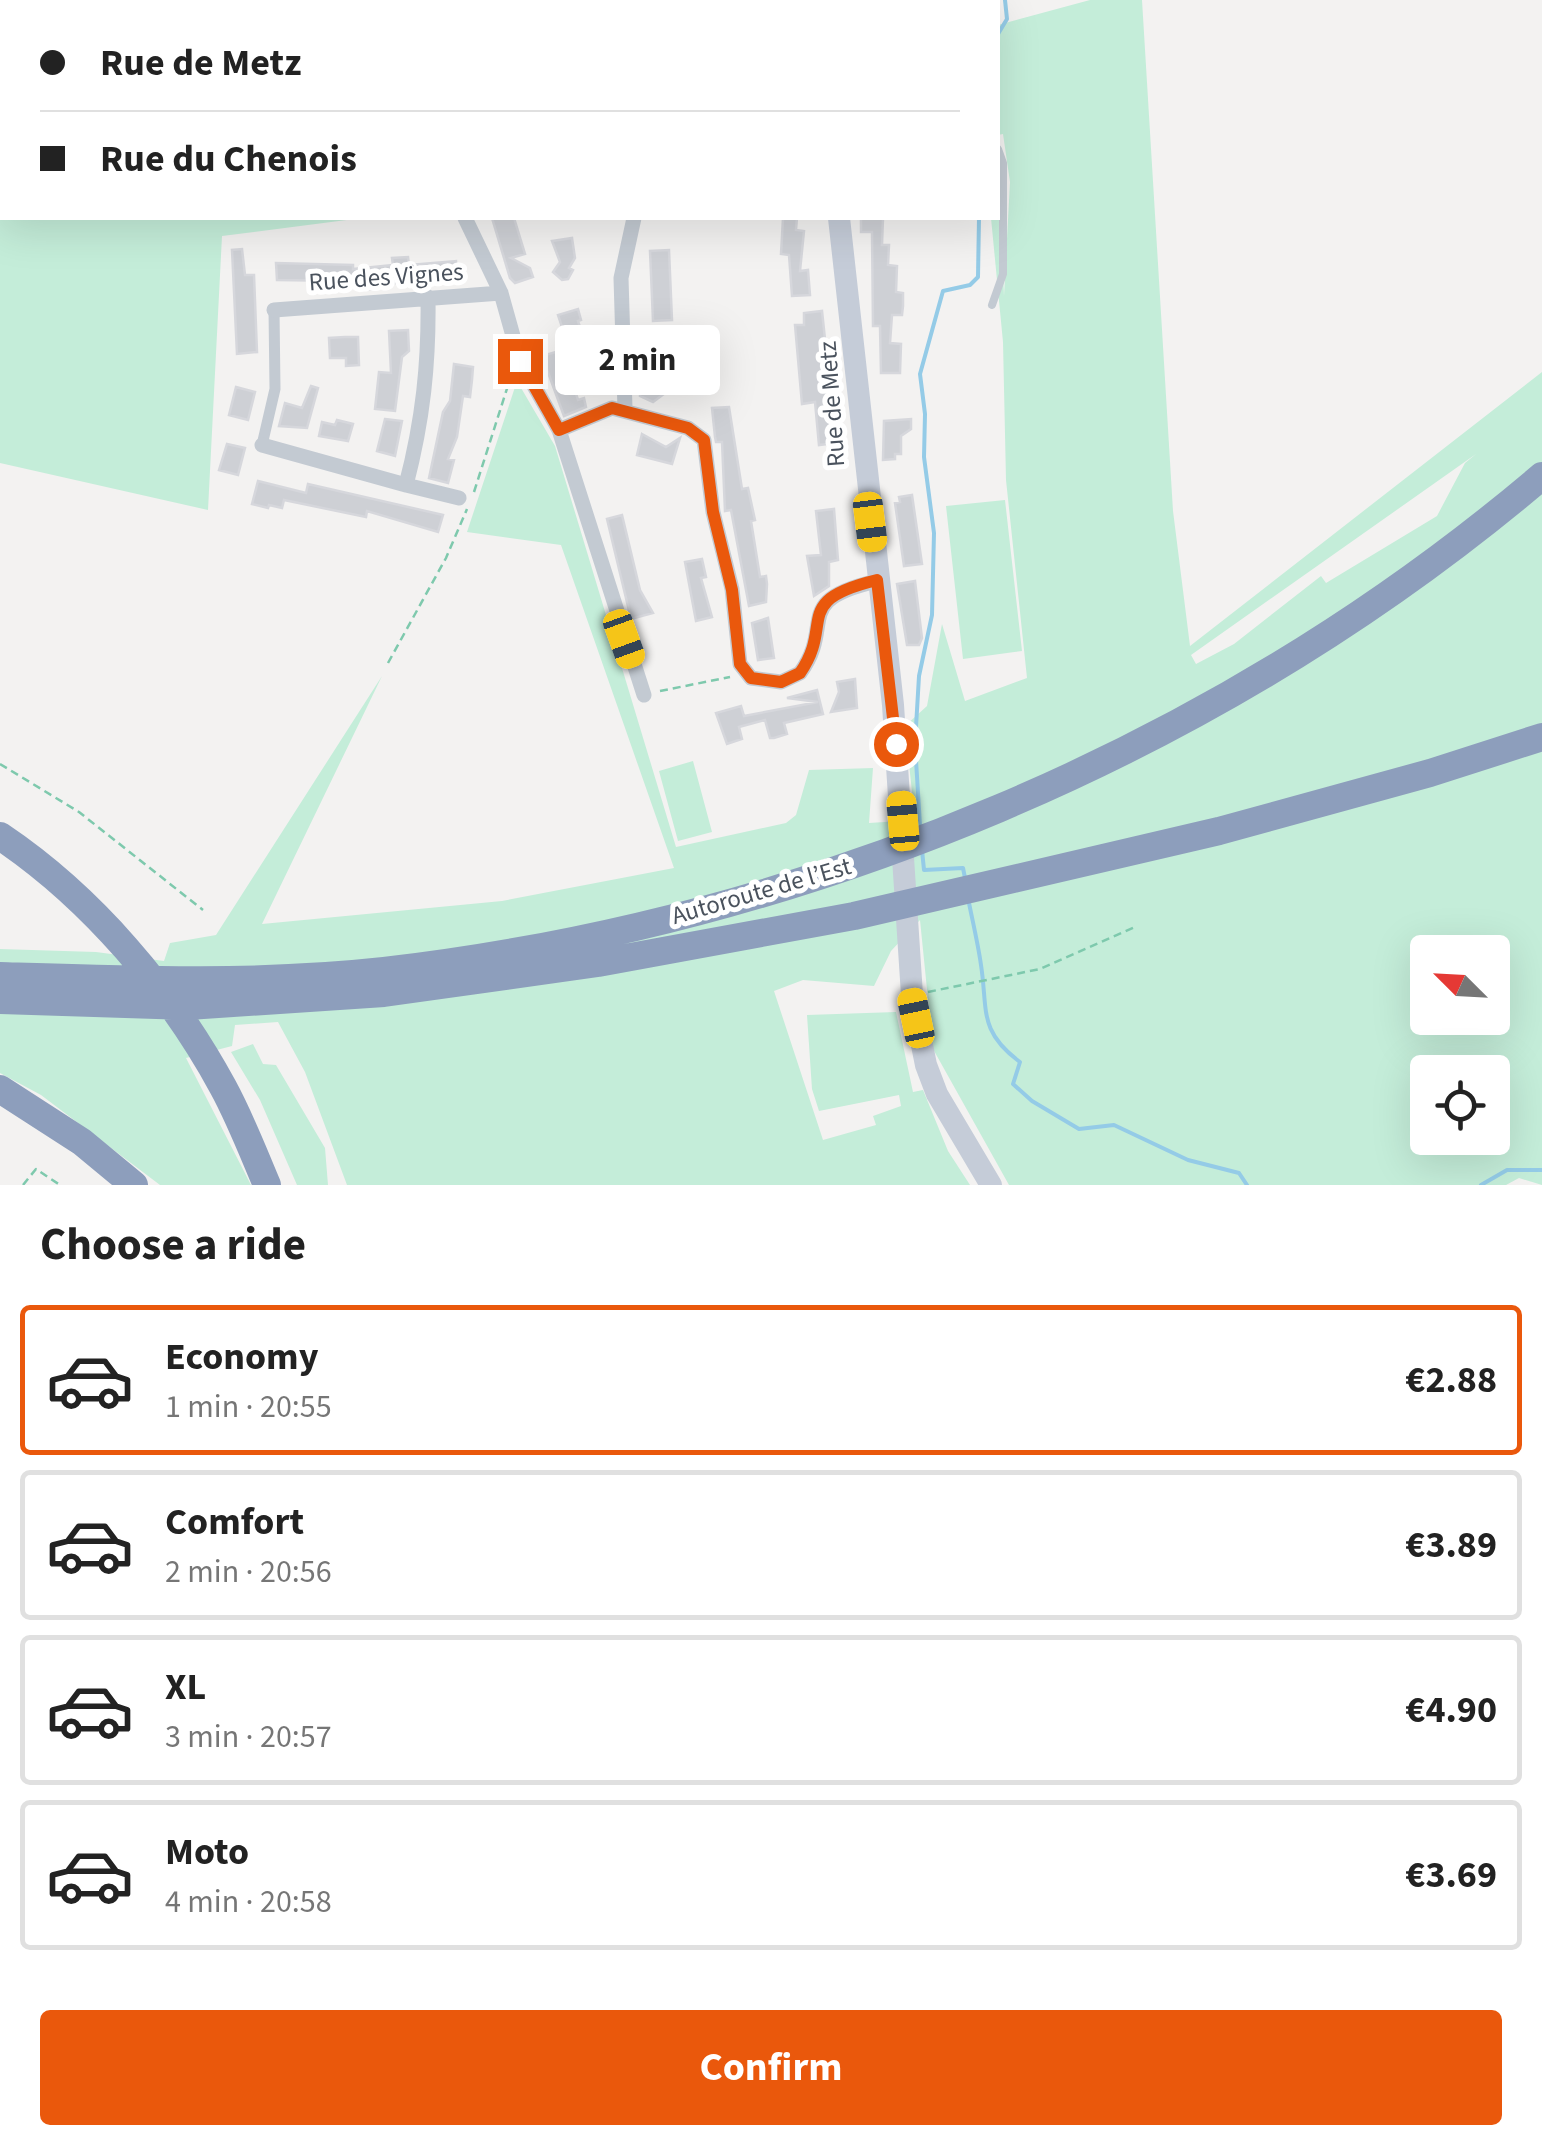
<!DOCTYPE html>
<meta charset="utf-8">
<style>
body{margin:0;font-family:"Source Sans 3",sans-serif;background:#f2f2f2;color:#222;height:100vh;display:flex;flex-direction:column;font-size:38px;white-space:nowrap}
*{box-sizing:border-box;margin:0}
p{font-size:32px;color:#767676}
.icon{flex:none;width:55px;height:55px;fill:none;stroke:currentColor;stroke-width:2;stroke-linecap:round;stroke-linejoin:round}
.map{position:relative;height:1185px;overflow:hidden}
.details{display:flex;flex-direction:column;background:#fff;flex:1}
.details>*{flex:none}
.guide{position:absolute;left:0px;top:0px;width:1000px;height:220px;box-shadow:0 10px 40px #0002;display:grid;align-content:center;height:220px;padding:0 40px;background:#fff}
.needle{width:65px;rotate:294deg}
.tools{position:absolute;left:1410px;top:935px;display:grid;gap:20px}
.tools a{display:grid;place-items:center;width:100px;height:100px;border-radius:10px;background:#fff;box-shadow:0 10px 40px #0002;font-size:50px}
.end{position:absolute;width:45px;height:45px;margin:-22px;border:12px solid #ea580c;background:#fff;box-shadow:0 0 0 5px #fff}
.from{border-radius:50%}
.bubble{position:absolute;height:70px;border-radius:10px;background:#fff;box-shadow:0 10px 40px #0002;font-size:32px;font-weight:700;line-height:70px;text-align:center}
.car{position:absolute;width:30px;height:60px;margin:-30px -15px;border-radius:12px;box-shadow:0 0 8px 2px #0007;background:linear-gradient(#f5c518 24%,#345 0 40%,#f5c518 0 76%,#345 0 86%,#f5c518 0)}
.guide b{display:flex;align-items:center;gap:35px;height:95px;font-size:38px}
.guide b+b{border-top:2px solid #e0e0e0}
.guide i{width:25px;height:25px;background:#222}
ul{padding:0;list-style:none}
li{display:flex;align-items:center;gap:30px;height:150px;margin:0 20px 15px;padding:0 20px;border:5px solid #e0e0e0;border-radius:10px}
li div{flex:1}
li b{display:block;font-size:38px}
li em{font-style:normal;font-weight:700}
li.active{border-color:#ea580c}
li>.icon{width:90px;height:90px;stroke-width:1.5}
h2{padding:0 40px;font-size:45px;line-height:120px}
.primary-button{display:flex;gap:20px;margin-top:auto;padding:20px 40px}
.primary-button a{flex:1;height:115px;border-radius:10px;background:#ea580c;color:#fff;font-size:40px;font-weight:700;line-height:115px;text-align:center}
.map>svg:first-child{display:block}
.green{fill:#c4edd9;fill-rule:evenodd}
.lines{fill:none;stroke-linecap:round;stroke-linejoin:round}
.stream{stroke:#94cbe7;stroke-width:4}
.building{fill:#ced0d5;stroke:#d6d7dc;stroke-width:2.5}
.path{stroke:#7ec9ad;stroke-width:2.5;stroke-dasharray:8 5;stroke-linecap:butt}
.service{stroke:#c3cad2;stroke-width:8}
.pedestrian{stroke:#c3cad2;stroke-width:11}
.minor{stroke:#c3cad2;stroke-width:15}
.secondary{stroke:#c5ccd8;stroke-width:22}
.motorway{stroke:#8d9ebc;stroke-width:28}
.route{stroke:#ea580c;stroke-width:12}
.labels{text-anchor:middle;stroke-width:10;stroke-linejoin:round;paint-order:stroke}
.street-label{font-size:25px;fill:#4a525d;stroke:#fff}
</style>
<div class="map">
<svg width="1542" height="1185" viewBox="0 0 1542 1185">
<rect width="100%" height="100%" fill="#f3f2f1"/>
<path class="green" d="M0,0H406L2,2V218H362L222,236L208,510L0,463Z
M1090,0H1142L1173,511L1190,646L1542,372V1185L1519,1178L1506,1185H1009L933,1049L920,920L891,951L874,986L803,980L774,991L823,1140L876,1125L873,1116L901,1106L899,1095L819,1111L812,1089L807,1015L896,1012L913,1092L923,1090L948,1151L970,1185H347L305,1072L278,1022L235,1025L232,1046L186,1058L251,1185H160L41,1095L0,1073V949L96,952L164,961L170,943L216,935L382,676L262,924L502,901L674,868L561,545L467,532L517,381L555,446L676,847L786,823L796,815L809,770L873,768L869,823L915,820L905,726L927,706L942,624L965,701L1027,678L1006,480L1003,342L991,218H998V154L1004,296L1010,182L1003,134L998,135V25ZM1476,454L1465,463L1437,516L1326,583L1321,576L1234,644L1196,664L1191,655ZM1428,952H1492V1018H1428ZM1428,1072H1492V1138H1428Z
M1005,500L1022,651L963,659L946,506Z
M693,761L712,832L678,841L659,771Z
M253,1044L263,1064L276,1065L325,1148L328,1185H297L260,1100L231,1052Z"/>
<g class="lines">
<path class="stream" d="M998,34L1007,19L1005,0
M920,825L915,744L919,676L932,615L934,533L924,457L925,414L920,374L943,291L970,285L978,277L979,218
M922,850L924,870L963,868L965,878
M969,903C973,923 978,944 981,965C988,1010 978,1031 1020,1062L1013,1084L1032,1101L1079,1129L1114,1125L1188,1160L1239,1173L1247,1185
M1481,1185L1507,1170H1542"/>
</g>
<path class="building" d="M492,218H514L525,254L511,258L530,268L533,277L515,283L510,278Z
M783,218H797L796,230L804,231L800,271L808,270L810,295L792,296L789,255L781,254Z
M861,218H883L882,245H889L888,265L897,266L896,292L903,293V306L902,315H892L890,343L901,344L900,373H881L880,326H873L872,232H861Z
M572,238L575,258L569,268L573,270L568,279L562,280L553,272L560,262L552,241Z
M242,249L245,275H254L257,352L237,354L232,250Z
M669,250L672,320L653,321L650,251Z
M408,257L409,265L456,261L457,279L382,284V288L360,290L347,281L277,280L276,263L353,265V269L393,265L392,258Z
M578,309L581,320L578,321L587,349L569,348L558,315Z
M822,311L836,443L819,445L815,402L802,404L795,325H804V313Z
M408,330L409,351L402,357L395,411L375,409L379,372L391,373L389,331Z
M345,337H358L359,365L346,366V358H330L329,338Z
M569,348L577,372L570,375L578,400L584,398L586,407L564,416L542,356Z
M454,364L473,367L472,380L470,397L463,396L457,437L448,459L454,460L448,483L429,478L443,412L450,401Z
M667,370L668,391L653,402L640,396L642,371Z
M311,386L318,388L307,428L279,426L285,403L302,408Z
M236,387L255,392L248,420L229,415Z
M729,407L742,489L748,488L755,520L751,521L760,577L766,576L767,584L766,602L749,606L731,510L725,511L722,442H716L715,437L712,408Z
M385,419L402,421L395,456L377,451Z
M911,419V429L901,436V454H895V459L883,460L884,421Z
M337,420L353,424L348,441L319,436L322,422L335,425Z
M642,434L666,447L680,438L672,464L637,455Z
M227,444L245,448L238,475L219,470Z
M258,481L306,493L308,484L443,515L438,532L367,511L366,517L284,500L282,508L269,505L268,508L252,504Z
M912,495L922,564L904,566L895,503L900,502L899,497Z
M834,509L838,560L829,562V586L814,596L807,556L821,555L816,511Z
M622,515L640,590L653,613L631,619L607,519Z
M702,559L706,577L701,578L712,617L696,621L685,562Z
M915,581L922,638L919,645H907L897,584Z
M768,618L774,658L758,660L752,623Z
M855,679L857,708L831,712L839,692L837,682Z
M817,690L823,714L784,723L787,734L774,738H770L765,720L739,727L742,739L727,744L716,713L741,706L744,716L818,702L787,698Z"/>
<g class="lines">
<path class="path" d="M474,492L511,376
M388,663L446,558L467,509
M660,691L730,677
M0,764L79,812L203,910
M928,992L1040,969L1135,927
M23,1185L36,1169L60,1185"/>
<path class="service" d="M992,305L1003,274V163L998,149"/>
<path class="pedestrian" d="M262,445L275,389L274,310"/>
<path class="minor" d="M411,0L412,2
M685,2L686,0
M465,218L501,293L520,361L559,430L644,695
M428,297C429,363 423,420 406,485L459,498
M274,310L501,293
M625,409L621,278L634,218
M559,430L612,408L688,428L704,440L713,512L732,589L740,664L751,678L781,682L800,673C836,624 790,601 877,581
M262,445L406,485"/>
<path class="secondary" d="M757,0L759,2
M839,218L893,705L912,995L926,1065L937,1094L991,1185"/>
<path class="motorway" d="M0,836C91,897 171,991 223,1087C240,1118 253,1152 267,1185
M0,976C127,980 257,985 384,971C805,922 1218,751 1542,476
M0,1000L188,1006L384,993L598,963L854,916L1219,831L1430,773L1542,737
M0,1089L82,1142L134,1185"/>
</g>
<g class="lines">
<path class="route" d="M520,361L559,430L612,408L688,428L704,440L713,512L732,590L740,664L751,678L781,682L800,673C835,623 790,601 877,580L896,744"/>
</g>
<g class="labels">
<g class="street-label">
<text transform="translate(386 276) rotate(-4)" y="9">Rue des Vignes</text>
<text transform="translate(831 404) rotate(-94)" y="9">Rue de Metz</text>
<text transform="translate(761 890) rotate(-16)" y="9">Autoroute de l’Est</text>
</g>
</g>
</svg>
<div class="tools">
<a><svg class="needle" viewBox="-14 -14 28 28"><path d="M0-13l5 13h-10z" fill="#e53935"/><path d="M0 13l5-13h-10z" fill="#767676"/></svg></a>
<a><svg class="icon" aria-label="locate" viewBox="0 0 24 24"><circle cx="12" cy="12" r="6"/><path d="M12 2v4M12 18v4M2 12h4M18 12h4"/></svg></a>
</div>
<i class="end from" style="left:896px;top:744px"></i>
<i class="end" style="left:520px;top:361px"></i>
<div class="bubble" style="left:555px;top:325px;width:165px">2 min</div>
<i class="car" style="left:870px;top:522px;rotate:173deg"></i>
<i class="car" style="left:624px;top:639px;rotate:160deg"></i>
<i class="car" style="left:903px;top:821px;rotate:355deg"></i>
<i class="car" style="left:916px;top:1018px;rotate:348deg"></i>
<div class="guide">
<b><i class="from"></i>Rue de Metz</b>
<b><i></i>Rue du Chenois</b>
</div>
</div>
<section class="details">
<h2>Choose a ride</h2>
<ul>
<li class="active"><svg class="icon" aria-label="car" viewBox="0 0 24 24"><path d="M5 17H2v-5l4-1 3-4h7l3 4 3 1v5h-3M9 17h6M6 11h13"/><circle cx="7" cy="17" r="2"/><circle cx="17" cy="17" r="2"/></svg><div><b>Economy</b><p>1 min · 20:55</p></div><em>€2.88</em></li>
<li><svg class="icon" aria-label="car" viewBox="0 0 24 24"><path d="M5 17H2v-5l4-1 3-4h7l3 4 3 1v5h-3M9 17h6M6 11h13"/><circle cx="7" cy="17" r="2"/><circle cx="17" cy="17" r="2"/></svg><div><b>Comfort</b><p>2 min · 20:56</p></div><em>€3.89</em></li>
<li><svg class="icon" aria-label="car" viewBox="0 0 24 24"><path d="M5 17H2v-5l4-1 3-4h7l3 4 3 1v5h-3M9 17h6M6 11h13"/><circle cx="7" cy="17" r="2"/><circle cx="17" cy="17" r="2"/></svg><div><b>XL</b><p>3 min · 20:57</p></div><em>€4.90</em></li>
<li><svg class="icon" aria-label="car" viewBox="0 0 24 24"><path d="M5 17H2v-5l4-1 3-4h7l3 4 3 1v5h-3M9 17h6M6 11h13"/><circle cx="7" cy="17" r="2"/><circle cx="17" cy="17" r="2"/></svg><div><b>Moto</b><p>4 min · 20:58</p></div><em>€3.69</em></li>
</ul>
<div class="primary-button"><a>Confirm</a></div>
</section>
